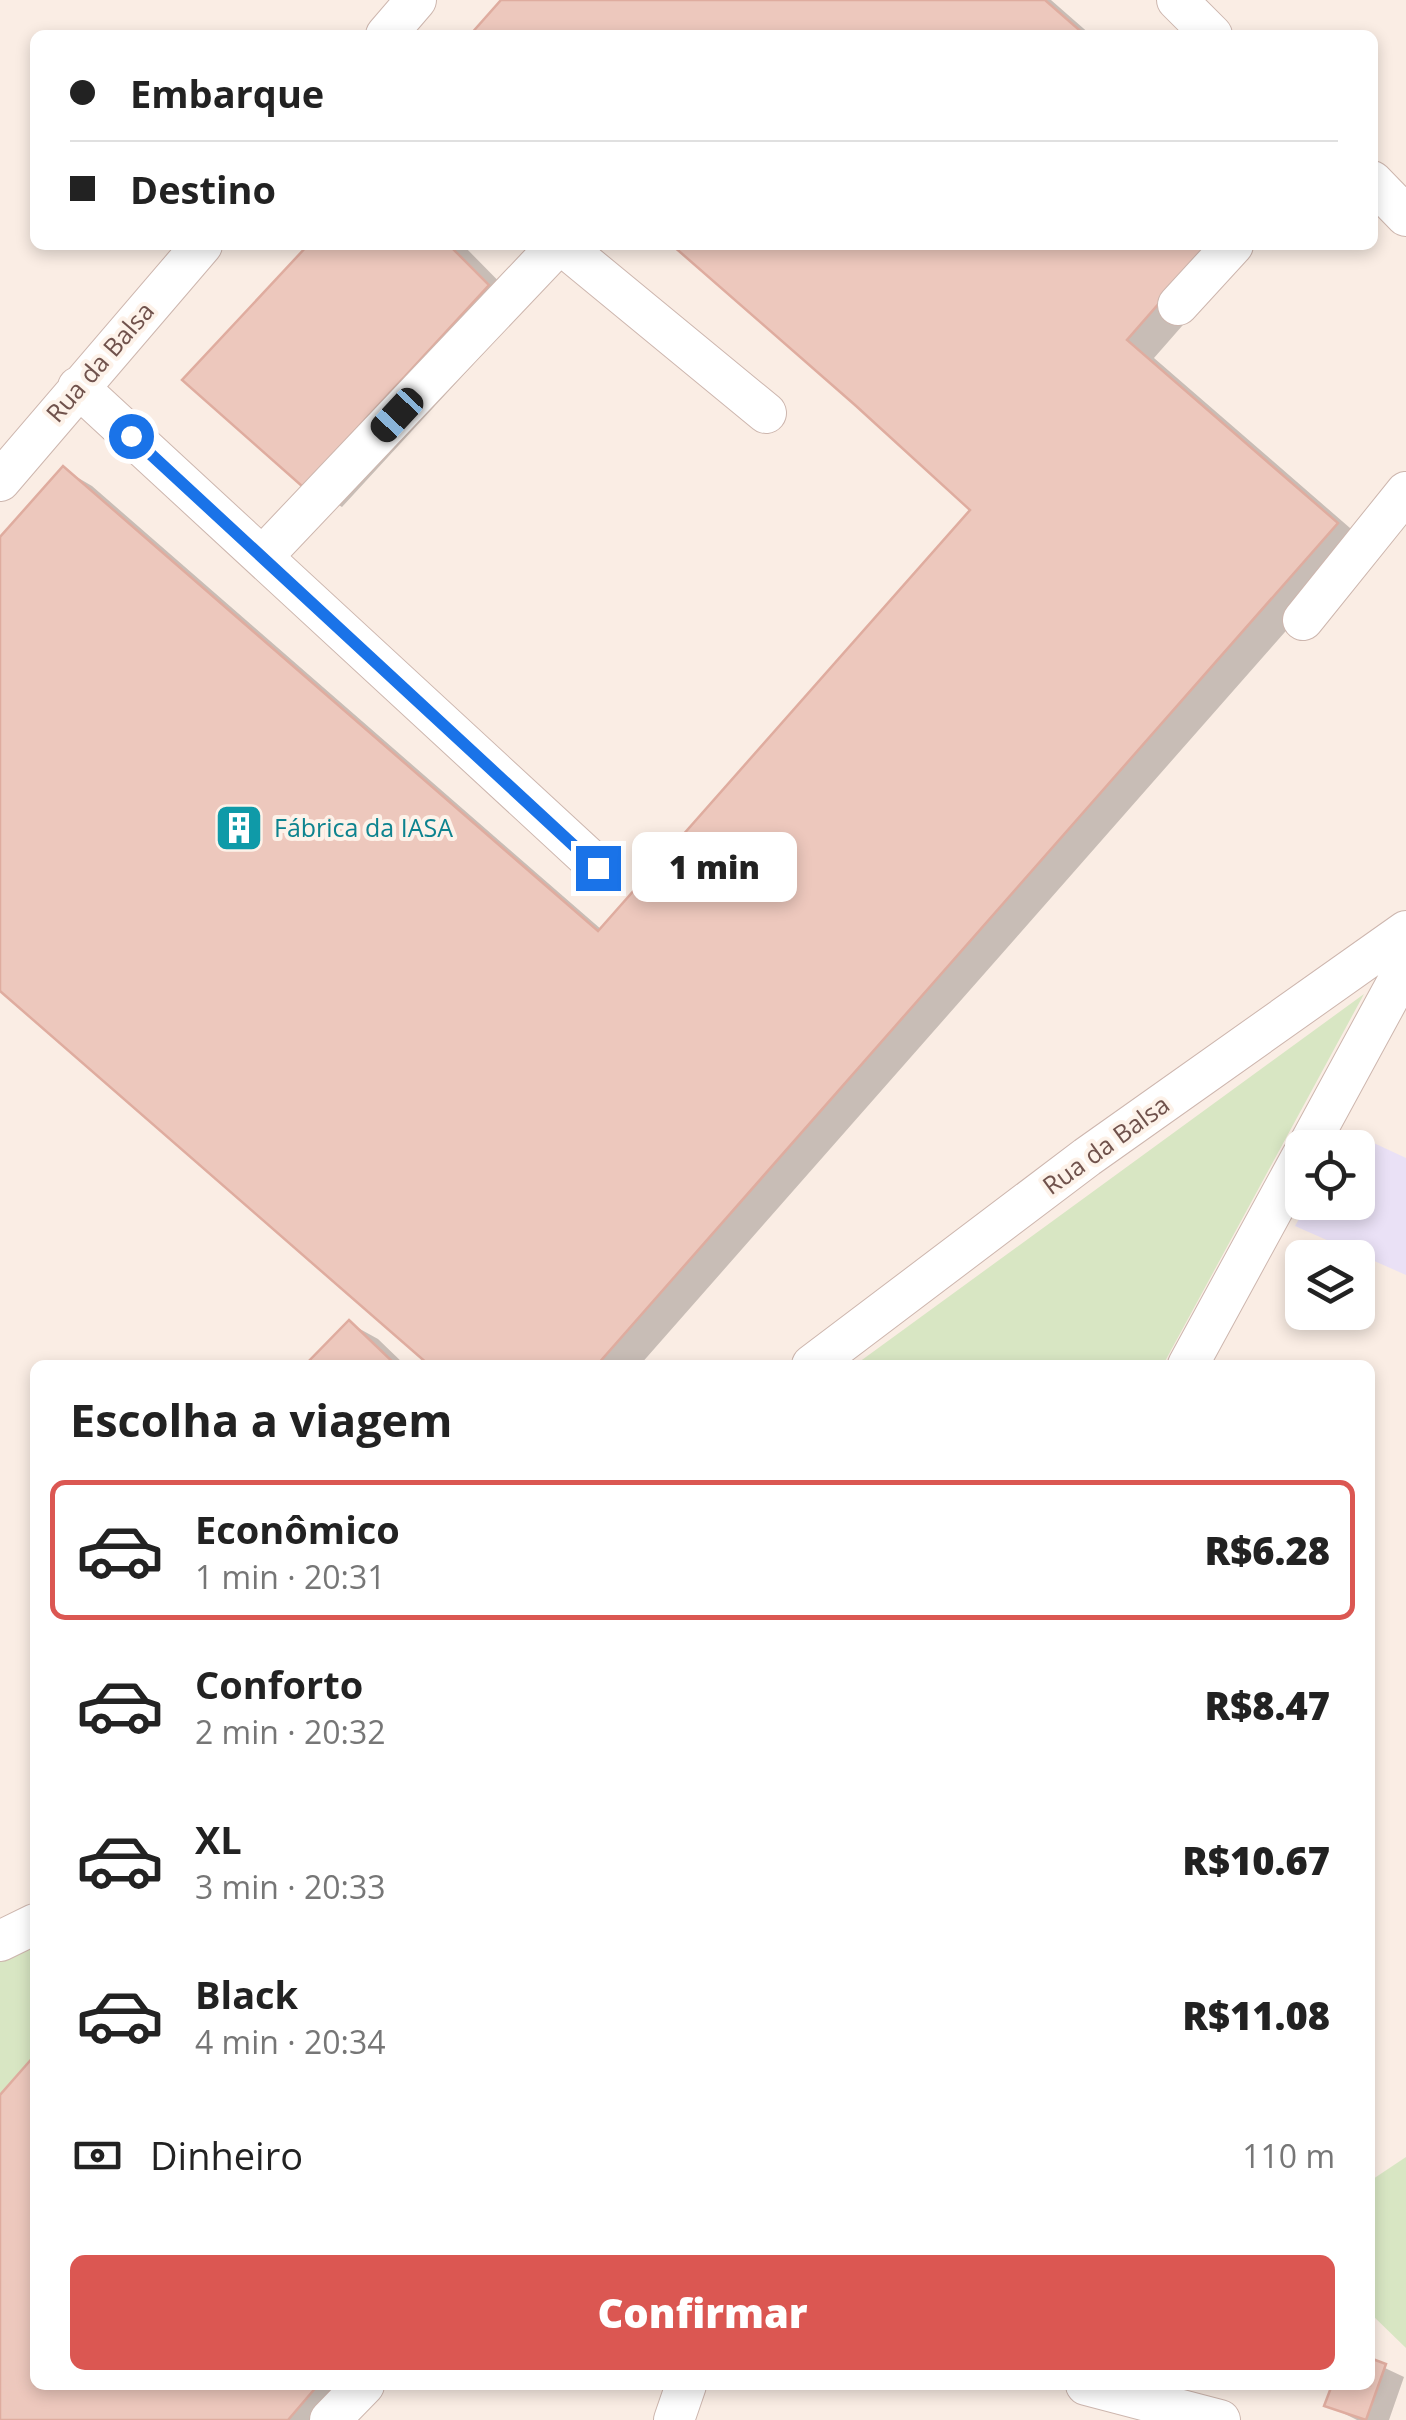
<!DOCTYPE html>
<html lang="pt">
<meta charset="utf-8">
<style>
body{margin:0;font-family:"Open Sans",sans-serif;background:#f6f6f6;color:#222;height:100vh;display:flex;flex-direction:column;font-size:38px;white-space:nowrap}
*{box-sizing:border-box;margin:0}
p{font-size:32px;color:#767676}
.icon{flex:none;width:55px;height:55px;fill:none;stroke:currentColor;stroke-width:2;stroke-linecap:round;stroke-linejoin:round}
.map{position:relative;flex:1;overflow:hidden}
.panel{position:absolute;left:30px;top:1360px;width:1345px;height:1030px;display:flex;flex-direction:column;background:#fff;border-radius:15px;box-shadow:0 5px 15px #0003}
.panel>*{flex:none}
.banner{position:absolute;left:30px;top:30px;width:1348px;height:220px;border-radius:15px;box-shadow:0 5px 15px #0003;display:grid;align-content:center;height:220px;padding:0 40px;background:#fff}
.controls{position:absolute;left:1285px;top:1130px;display:grid;gap:20px}
.controls a{display:grid;place-items:center;width:90px;height:90px;border-radius:15px;background:#fff;box-shadow:0 5px 15px #0003;font-size:50px}
.end{position:absolute;width:45px;height:45px;margin:-22px;border:12px solid #1a73e8;background:#fff;box-shadow:0 0 0 5px #fff}
.from{border-radius:50%}
.bubble{position:absolute;height:70px;border-radius:15px;background:#fff;box-shadow:0 5px 15px #0003;font-size:32px;font-weight:800;line-height:70px;text-align:center}
.car{position:absolute;width:30px;height:60px;margin:-30px -15px;border-radius:12px;box-shadow:0 0 8px 2px #0007;background:linear-gradient(#222 24%,#8ab4d8 0 40%,#222 0 76%,#8ab4d8 0 86%,#222 0)}
.banner b{display:flex;align-items:center;gap:35px;height:95px;font-size:38px}
.banner b+b{border-top:2px solid #e0e0e0}
.banner i{width:25px;height:25px;background:#222}
ul{padding:0;list-style:none}
li{display:flex;align-items:center;gap:30px;height:140px;margin:0 20px 15px;padding:0 20px;border:5px solid transparent;border-radius:15px}
li div{flex:1}
li b{display:block;font-size:38px}
li em{font-style:normal;font-weight:800}
li.selected{border-color:#db5752}
li>.icon{width:90px;height:90px;stroke-width:1.5}
h2{padding:0 40px;font-size:45px;line-height:120px}
.pay{display:flex;align-items:center;gap:25px;height:110px;padding:0 40px;font-size:38px}
.pay p{margin-inline-start:auto}
.button{display:flex;gap:20px;margin-top:auto;padding:20px 40px}
.button a{flex:1;height:115px;border-radius:15px;background:#db5752;color:#fff;font-size:40px;font-weight:800;line-height:115px;text-align:center}
.map>svg:first-child{display:block}
.education{fill:#eae1f6}
.green{fill:#d8e6c3}
.shadow{fill:#0003}
.building{fill:#edc8bd;stroke:#dfac9f;stroke-width:2.5}
.lines{fill:none;stroke-linecap:round;stroke-linejoin:round}
.minor-casing{stroke:#cdb6ae;stroke-width:42}
.minor{stroke:#fff;stroke-width:40}
.route{stroke:#1a73e8;stroke-width:12}
.labels{text-anchor:middle;stroke-width:8;stroke-linejoin:round;paint-order:stroke}
.street-label{font-size:25px;fill:#70524c;stroke:#fdf2e9}
.culture-label{font-size:25px;fill:#0d838f;stroke:#fdf2e9;text-anchor:start}
</style>
<div class="map">
<svg width="1406" height="2420" viewBox="0 0 1406 2420">
<rect width="100%" height="100%" fill="#faede4"/>
<path class="education" d="M1348,1131L1406,1158V1275L1295,1226L1308,1203L1358,1202V1148L1339,1147Z"/>
<path class="green" d="M1364,994L1163,1365H855Z
M35,1944V2055L0,2095V1956Z
M1406,2157V2348L1370,2313V2181Z"/>
<path class="shadow" d="M504,0H1051L1091,35H473Z
M311,245H463L525,308L342,507L304,485Z
M676,245H1253L1154,358L1365,541L640,1365H433L0,988V541L63,469L92,486L602,930L973,510Z
M349,1323L378,1339L405,1365H308Z
M35,2059V2385H361L331,2420H0V2099Z
M1370,2361L1404,2377L1389,2420H1357L1327,2405L1334,2385H1370Z"/>
<path class="building" d="M501,0H1045L1085,35H470Z
M308,245H449L489,285L303,487L182,380Z
M672,245H1210L1127,340L1338,523L597,1365H429L0,991V537L63,466L598,931L970,510L855,405Z
M349,1320L396,1365H305Z
M35,2055V2385H318L288,2420H0V2095Z
M1370,2358L1386,2364L1366,2420L1324,2406L1332,2385H1370Z"/>
<g class="lines">
<g class="minor-casing">
<path id="minor" d="M1177,0L1212,35
M386,35L416,0
M1372,181L1406,216
M562,245L766,413
M1178,305L1233,245
M78,387L599,868
M0,481L202,245
M263,556L558,245
M1303,620L1406,492
M1307,1148L1406,966
M812,1365L1087,1157L1406,931
M1188,1365L1302,1156
M0,1941L35,1924
M1086,2385L1220,2420
M330,2420L364,2385
M674,2420L686,2385"/>
</g>
<use href="#minor" class="minor"/>
</g>
<g class="lines">
<path class="route" d="M131,436L598,868"/>
</g>
<defs>
<g id="building-square" transform="scale(2.5)"><rect x="-9" y="-9" width="18" height="18" rx="4" fill="#0f9aa8" stroke="#fdf2e9"/><path d="M-4-6H4V6H1V3H-1V6H-4ZM-2.5-4.3h1.7v1.8h-1.7ZM.8-4.3h1.7v1.8H.8ZM-2.5-1h1.7V.8h-1.7ZM.8-1h1.7V.8H.8Z" fill="#fff"/></g>
</defs>
<g fill-rule="evenodd">
<use href="#building-square" x="239" y="828"/>
</g>
<g class="labels">
<g class="street-label">
<text transform="translate(100 362) rotate(-49)" y="9">Rua da Balsa</text>
<text transform="translate(1106 1145) rotate(-36)" y="9">Rua da Balsa</text>
</g>
<g class="culture-label">
<text x="274" y="837">Fábrica da IASA</text>
</g>
</g>
</svg>
<div class="controls">
<a><svg class="icon" aria-label="locate" viewBox="0 0 24 24"><circle cx="12" cy="12" r="6"/><path d="M12 2v4M12 18v4M2 12h4M18 12h4"/></svg></a>
<a><svg class="icon" aria-label="layers" viewBox="0 0 24 24"><path d="M12 4l9 5-9 5-9-5zM3 14l9 5 9-5"/></svg></a>
</div>
<i class="end from" style="left:131px;top:436px"></i>
<i class="end" style="left:598px;top:868px"></i>
<div class="bubble" style="left:632px;top:832px;width:165px">1 min</div>
<i class="car" style="left:397px;top:415px;rotate:223deg"></i>
<div class="banner">
<b><i class="from"></i>Embarque</b>
<b><i></i>Destino</b>
</div>
<section class="panel">
<h2>Escolha a viagem</h2>
<ul>
<li class="selected"><svg class="icon" aria-label="car" viewBox="0 0 24 24"><path d="M5 17H2v-5l4-1 3-4h7l3 4 3 1v5h-3M9 17h6M6 11h13"/><circle cx="7" cy="17" r="2"/><circle cx="17" cy="17" r="2"/></svg><div><b>Econômico</b><p>1 min · 20:31</p></div><em>R$6.28</em></li>
<li><svg class="icon" aria-label="car" viewBox="0 0 24 24"><path d="M5 17H2v-5l4-1 3-4h7l3 4 3 1v5h-3M9 17h6M6 11h13"/><circle cx="7" cy="17" r="2"/><circle cx="17" cy="17" r="2"/></svg><div><b>Conforto</b><p>2 min · 20:32</p></div><em>R$8.47</em></li>
<li><svg class="icon" aria-label="car" viewBox="0 0 24 24"><path d="M5 17H2v-5l4-1 3-4h7l3 4 3 1v5h-3M9 17h6M6 11h13"/><circle cx="7" cy="17" r="2"/><circle cx="17" cy="17" r="2"/></svg><div><b>XL</b><p>3 min · 20:33</p></div><em>R$10.67</em></li>
<li><svg class="icon" aria-label="car" viewBox="0 0 24 24"><path d="M5 17H2v-5l4-1 3-4h7l3 4 3 1v5h-3M9 17h6M6 11h13"/><circle cx="7" cy="17" r="2"/><circle cx="17" cy="17" r="2"/></svg><div><b>Black</b><p>4 min · 20:34</p></div><em>R$11.08</em></li>
</ul>
<div class="pay"><svg class="icon" aria-label="cash" viewBox="0 0 24 24"><path d="M3 7h18v10H3z"/><circle cx="12" cy="12" r="2"/></svg>Dinheiro<p>110 m</p></div>
<div class="button"><a>Confirmar</a></div>
</section>
</div>
